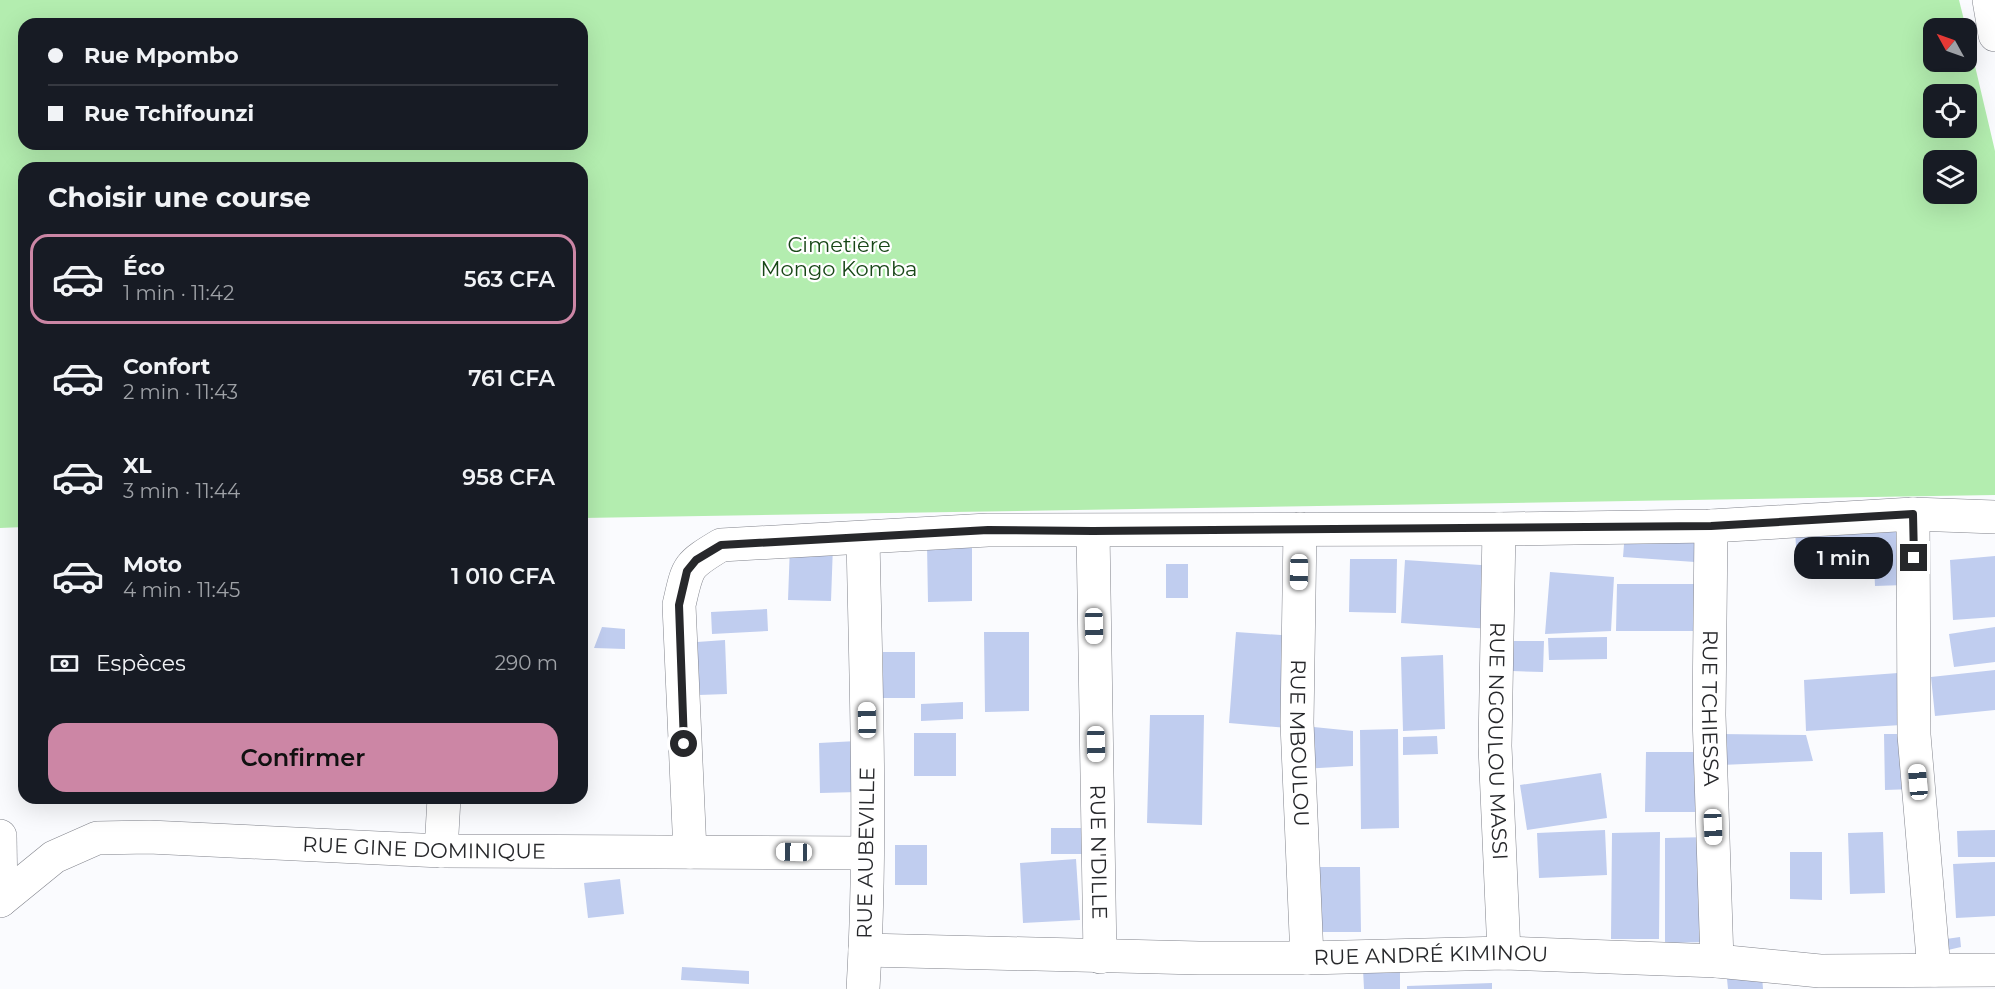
<!DOCTYPE html>
<html lang="fr">
<meta charset="utf-8">
<style>
body{margin:0;font-family:Montserrat,sans-serif;background:#242831;color:#f1f3f6;height:100vh;display:flex;flex-direction:column;font-size:22px;white-space:nowrap}
*{box-sizing:border-box;margin:0}
p{font-size:20px;color:#9ea1a6}
.icon{flex:none;width:33px;height:33px;fill:none;stroke:currentColor;stroke-width:2;stroke-linecap:round;stroke-linejoin:round}
.map{position:relative;flex:1;overflow:hidden}
.sheet{position:absolute;left:18px;top:162px;width:570px;height:642px;display:flex;flex-direction:column;background:#171b24;border-radius:18px;box-shadow:0 6px 24px #0002}
.sheet>*{flex:none}
.banner{position:absolute;left:18px;top:18px;width:570px;height:132px;border-radius:18px;box-shadow:0 6px 24px #0002;display:grid;align-content:center;height:132px;padding:0 30px;background:#171b24}
.needle{width:39px;rotate:310deg}
.buttons{position:absolute;left:1923px;top:18px;display:grid;gap:12px}
.buttons a{display:grid;place-items:center;width:54px;height:54px;border-radius:12px;background:#171b24;box-shadow:0 6px 24px #0002;font-size:30px}
.end{position:absolute;width:27px;height:27px;margin:-14px;border:8px solid #27282b;background:#fff;box-shadow:0 0 0 3px #fff}
.from{border-radius:50%}
.bubble{position:absolute;height:42px;border-radius:18px;background:#171b24;box-shadow:0 6px 24px #0002;font-size:20px;font-weight:600;line-height:42px;text-align:center}
.car{position:absolute;width:18px;height:36px;margin:-18px -9px;border-radius:8px;box-shadow:0 0 4px 2px #0007;background:linear-gradient(#fff 24%,#345 0 40%,#fff 0 76%,#345 0 86%,#fff 0)}
.banner b{display:flex;align-items:center;gap:21px;height:57px;font-size:22px}
.banner b+b{border-top:2px solid #363941}
.banner i{width:15px;height:15px;background:#f1f3f6}
ul{padding:0;list-style:none}
li{display:flex;align-items:center;gap:18px;height:90px;margin:0 12px 9px;padding:0 18px;border:3px solid transparent;border-radius:18px}
li div{flex:1}
li b{display:block;font-size:22px}
li em{font-style:normal;font-weight:600}
li.current{border-color:#cc86a5}
li>.icon{width:54px;height:54px;stroke-width:1.5}
h2{padding:0 30px;font-size:27px;line-height:72px}
.pay{display:flex;align-items:center;gap:15px;height:66px;padding:0 30px;font-size:22px}
.pay p{margin-inline-start:auto}
.button{display:flex;gap:12px;margin-top:auto;padding:12px 30px}
.button a{flex:1;height:69px;border-radius:18px;background:#cc86a5;color:#111;font-size:24px;font-weight:600;line-height:69px;text-align:center}
.map>svg:first-child{display:block}
.green{fill:#b3edaf;fill-rule:evenodd}
.building{fill:#c0cdef}
.lines{fill:none;stroke-linecap:round;stroke-linejoin:round}
.minor-casing{stroke:#82848c;stroke-width:34}
.minor{stroke:#fff;stroke-width:33}
.route{stroke:#27282b;stroke-width:8}
.labels{text-anchor:middle;stroke-width:4.5;stroke-linejoin:round;paint-order:stroke}
.park-label{font-size:21px;fill:#184717;stroke:#fff}
.street-label{font-size:21px;fill:#27282b;stroke:#fff}
</style>
<div class="map">
<svg width="1995" height="989" viewBox="0 0 1995 989">
<rect width="100%" height="100%" fill="#fafbfe"/>
<path class="green" d="M0,0H1959L1966,28H1934V62H1966L1967,32L1995,151V495L582,518V168H24V527L0,528ZM24,24H582V144H24ZM1934,94H1966V128H1934ZM1934,160H1966V194H1934Z"/>
<path class="building" d="M1901,523L1904,585L1875,586L1873,541L1796,547L1795,528Z
M1625,532L1697,537L1695,562L1623,557Z
M927,544H972V601L928,602Z
M790,545H833L831,601L788,600Z
M1995,556V617L1953,620L1950,560Z
M1350,559H1397L1396,613L1349,612Z
M1405,560L1496,566L1491,629L1401,623Z
M1166,564H1188V598H1166Z
M1550,572L1614,577L1611,631L1545,634Z
M1617,584H1701L1700,631H1616Z
M767,609L768,631L712,634L711,612Z
M602,627L625,629V649L594,648Z
M1995,627V662L1954,667L1949,634Z
M984,632H1029V711L985,712Z
M1236,632L1296,636L1288,728L1229,723Z
M1607,637V659L1549,660L1548,638Z
M725,640L727,694L699,695L697,642Z
M1513,641H1544L1543,672L1512,671Z
M883,652H915V698H882Z
M1443,655L1445,729L1403,731L1401,657Z
M1995,670V710L1935,716L1931,677Z
M1898,673L1901,725L1806,731L1804,680Z
M963,702V719L921,721V704Z
M1150,715H1204L1202,825L1147,823Z
M1304,726L1353,731V766L1302,769Z
M1398,729L1399,828L1361,829L1360,730Z
M914,733H956V776H914Z
M1720,734L1806,735L1813,761L1721,765Z
M1884,734H1912L1913,789L1885,790Z
M1437,736L1438,754L1403,755V737Z
M857,741L858,792L820,793L819,743Z
M1646,752H1703V812H1645Z
M1601,773L1607,818L1527,830L1520,785Z
M1051,828H1088V854H1051Z
M1605,830L1607,875L1539,878L1537,833Z
M1995,830V857H1958L1957,831Z
M1660,832L1659,939H1611L1612,833Z
M1883,832L1885,893L1850,894L1848,833Z
M1710,837L1709,942L1665,943V838Z
M895,845H927V885H895Z
M1790,852H1822V900L1790,899Z
M1076,859L1080,920L1023,923L1020,863Z
M1995,862V916L1956,918L1953,864Z
M1319,867H1360L1361,932H1320Z
M620,879L624,914L588,918L584,883Z
M1960,937L1961,947L1948,950L1946,939Z
M682,967L749,971V984L681,980Z
M1400,967V989H1364L1363,969Z
M1762,975L1763,989H1728L1727,979Z
M1492,983V989H1407V986Z"/>
<g class="lines">
<g class="minor-casing">
<g id="minor">
<path d="M1989,0L1995,35"/>
<path d="M1913,514L1914,735L1934,970"/>
<path id="s1" d="M1711,526L1709,715L1717,961"/>
<path id="s2" d="M1300,529L1297,723L1307,958"/>
<path id="s3" d="M1499,529L1495,746L1504,953"/>
<path id="s4" d="M1093,531L1100,957"/>
<path d="M863,538C866,688 872,839 863,989"/>
<path d="M0,836L1,900"/>
<path d="M441,851L444,798"/>
<path d="M690,852L679,605C688,566 686,566 721,545L988,530L1499,529L1711,526L1913,514L1995,517"/>
<path id="s5" d="M0,901L54,857L97,838L149,837L441,851L867,853"/>
<path id="s6" d="M865,950L1199,958H1307L1504,953L1717,961L1820,971L1995,970"/>
</g>
</g>
<use href="#minor" class="minor"/>
</g>
<g class="lines">
<path class="route" d="M684,744L679,605L687,571L696,560L721,545L988,530L1093,531L1711,526L1913,514L1914,558"/>
</g>
<g class="labels">
<g class="park-label">
<text x="839" y="252">Cimetière<tspan x="839" dy="24">Mongo Komba</tspan></text>
</g>
<g class="street-label">
<text dy="7" stroke="none"><textPath href="#s1" startOffset="182">RUE TCHIESSA</textPath></text>
<text dy="7" stroke="none"><textPath href="#s3" startOffset="212">RUE NGOULOU MASSI</textPath></text>
<text dy="7" stroke="none"><textPath href="#s2" startOffset="214">RUE MBOULOU</textPath></text>
<text dy="7" stroke="none"><textPath href="#s5" startOffset="444">RUE GINE DOMINIQUE</textPath></text>
<text dy="7" stroke="none"><textPath href="#s4" startOffset="321">RUE N'DILLE</textPath></text>
<text transform="translate(866 853) rotate(-89)" y="7">RUE AUBEVILLE</text>
<text dy="7" stroke="none"><textPath href="#s6" startOffset="566">RUE ANDRÉ KIMINOU</textPath></text>
</g>
</g>
</svg>
<div class="buttons">
<a><svg class="needle" viewBox="-14 -14 28 28"><path d="M0-13l5 13h-10z" fill="#e53935"/><path d="M0 13l5-13h-10z" fill="#9ea1a6"/></svg></a>
<a><svg class="icon" aria-label="locate" viewBox="0 0 24 24"><circle cx="12" cy="12" r="6"/><path d="M12 2v4M12 18v4M2 12h4M18 12h4"/></svg></a>
<a><svg class="icon" aria-label="layers" viewBox="0 0 24 24"><path d="M12 4l9 5-9 5-9-5zM3 14l9 5 9-5"/></svg></a>
</div>
<i class="end from" style="left:684px;top:744px"></i>
<i class="end" style="left:1914px;top:558px"></i>
<div class="bubble" style="left:1794px;top:537px;width:99px">1 min</div>
<i class="car" style="left:1299px;top:572px;rotate:181deg"></i>
<i class="car" style="left:1094px;top:626px;rotate:179deg"></i>
<i class="car" style="left:867px;top:720px;rotate:359deg"></i>
<i class="car" style="left:1096px;top:744px;rotate:179deg"></i>
<i class="car" style="left:1918px;top:782px;rotate:355deg"></i>
<i class="car" style="left:1713px;top:827px;rotate:178deg"></i>
<i class="car" style="left:794px;top:852px;rotate:271deg"></i>
<div class="banner">
<b><i class="from"></i>Rue Mpombo</b>
<b><i></i>Rue Tchifounzi</b>
</div>
<section class="sheet">
<h2>Choisir une course</h2>
<ul>
<li class="current"><svg class="icon" aria-label="car" viewBox="0 0 24 24"><path d="M5 17H2v-5l4-1 3-4h7l3 4 3 1v5h-3M9 17h6M6 11h13"/><circle cx="7" cy="17" r="2"/><circle cx="17" cy="17" r="2"/></svg><div><b>Éco</b><p>1 min · 11:42</p></div><em>563 CFA</em></li>
<li><svg class="icon" aria-label="car" viewBox="0 0 24 24"><path d="M5 17H2v-5l4-1 3-4h7l3 4 3 1v5h-3M9 17h6M6 11h13"/><circle cx="7" cy="17" r="2"/><circle cx="17" cy="17" r="2"/></svg><div><b>Confort</b><p>2 min · 11:43</p></div><em>761 CFA</em></li>
<li><svg class="icon" aria-label="car" viewBox="0 0 24 24"><path d="M5 17H2v-5l4-1 3-4h7l3 4 3 1v5h-3M9 17h6M6 11h13"/><circle cx="7" cy="17" r="2"/><circle cx="17" cy="17" r="2"/></svg><div><b>XL</b><p>3 min · 11:44</p></div><em>958 CFA</em></li>
<li><svg class="icon" aria-label="car" viewBox="0 0 24 24"><path d="M5 17H2v-5l4-1 3-4h7l3 4 3 1v5h-3M9 17h6M6 11h13"/><circle cx="7" cy="17" r="2"/><circle cx="17" cy="17" r="2"/></svg><div><b>Moto</b><p>4 min · 11:45</p></div><em>1 010 CFA</em></li>
</ul>
<div class="pay"><svg class="icon" aria-label="cash" viewBox="0 0 24 24"><path d="M3 7h18v10H3z"/><circle cx="12" cy="12" r="2"/></svg>Espèces<p>290 m</p></div>
<div class="button"><a>Confirmer</a></div>
</section>
</div>
